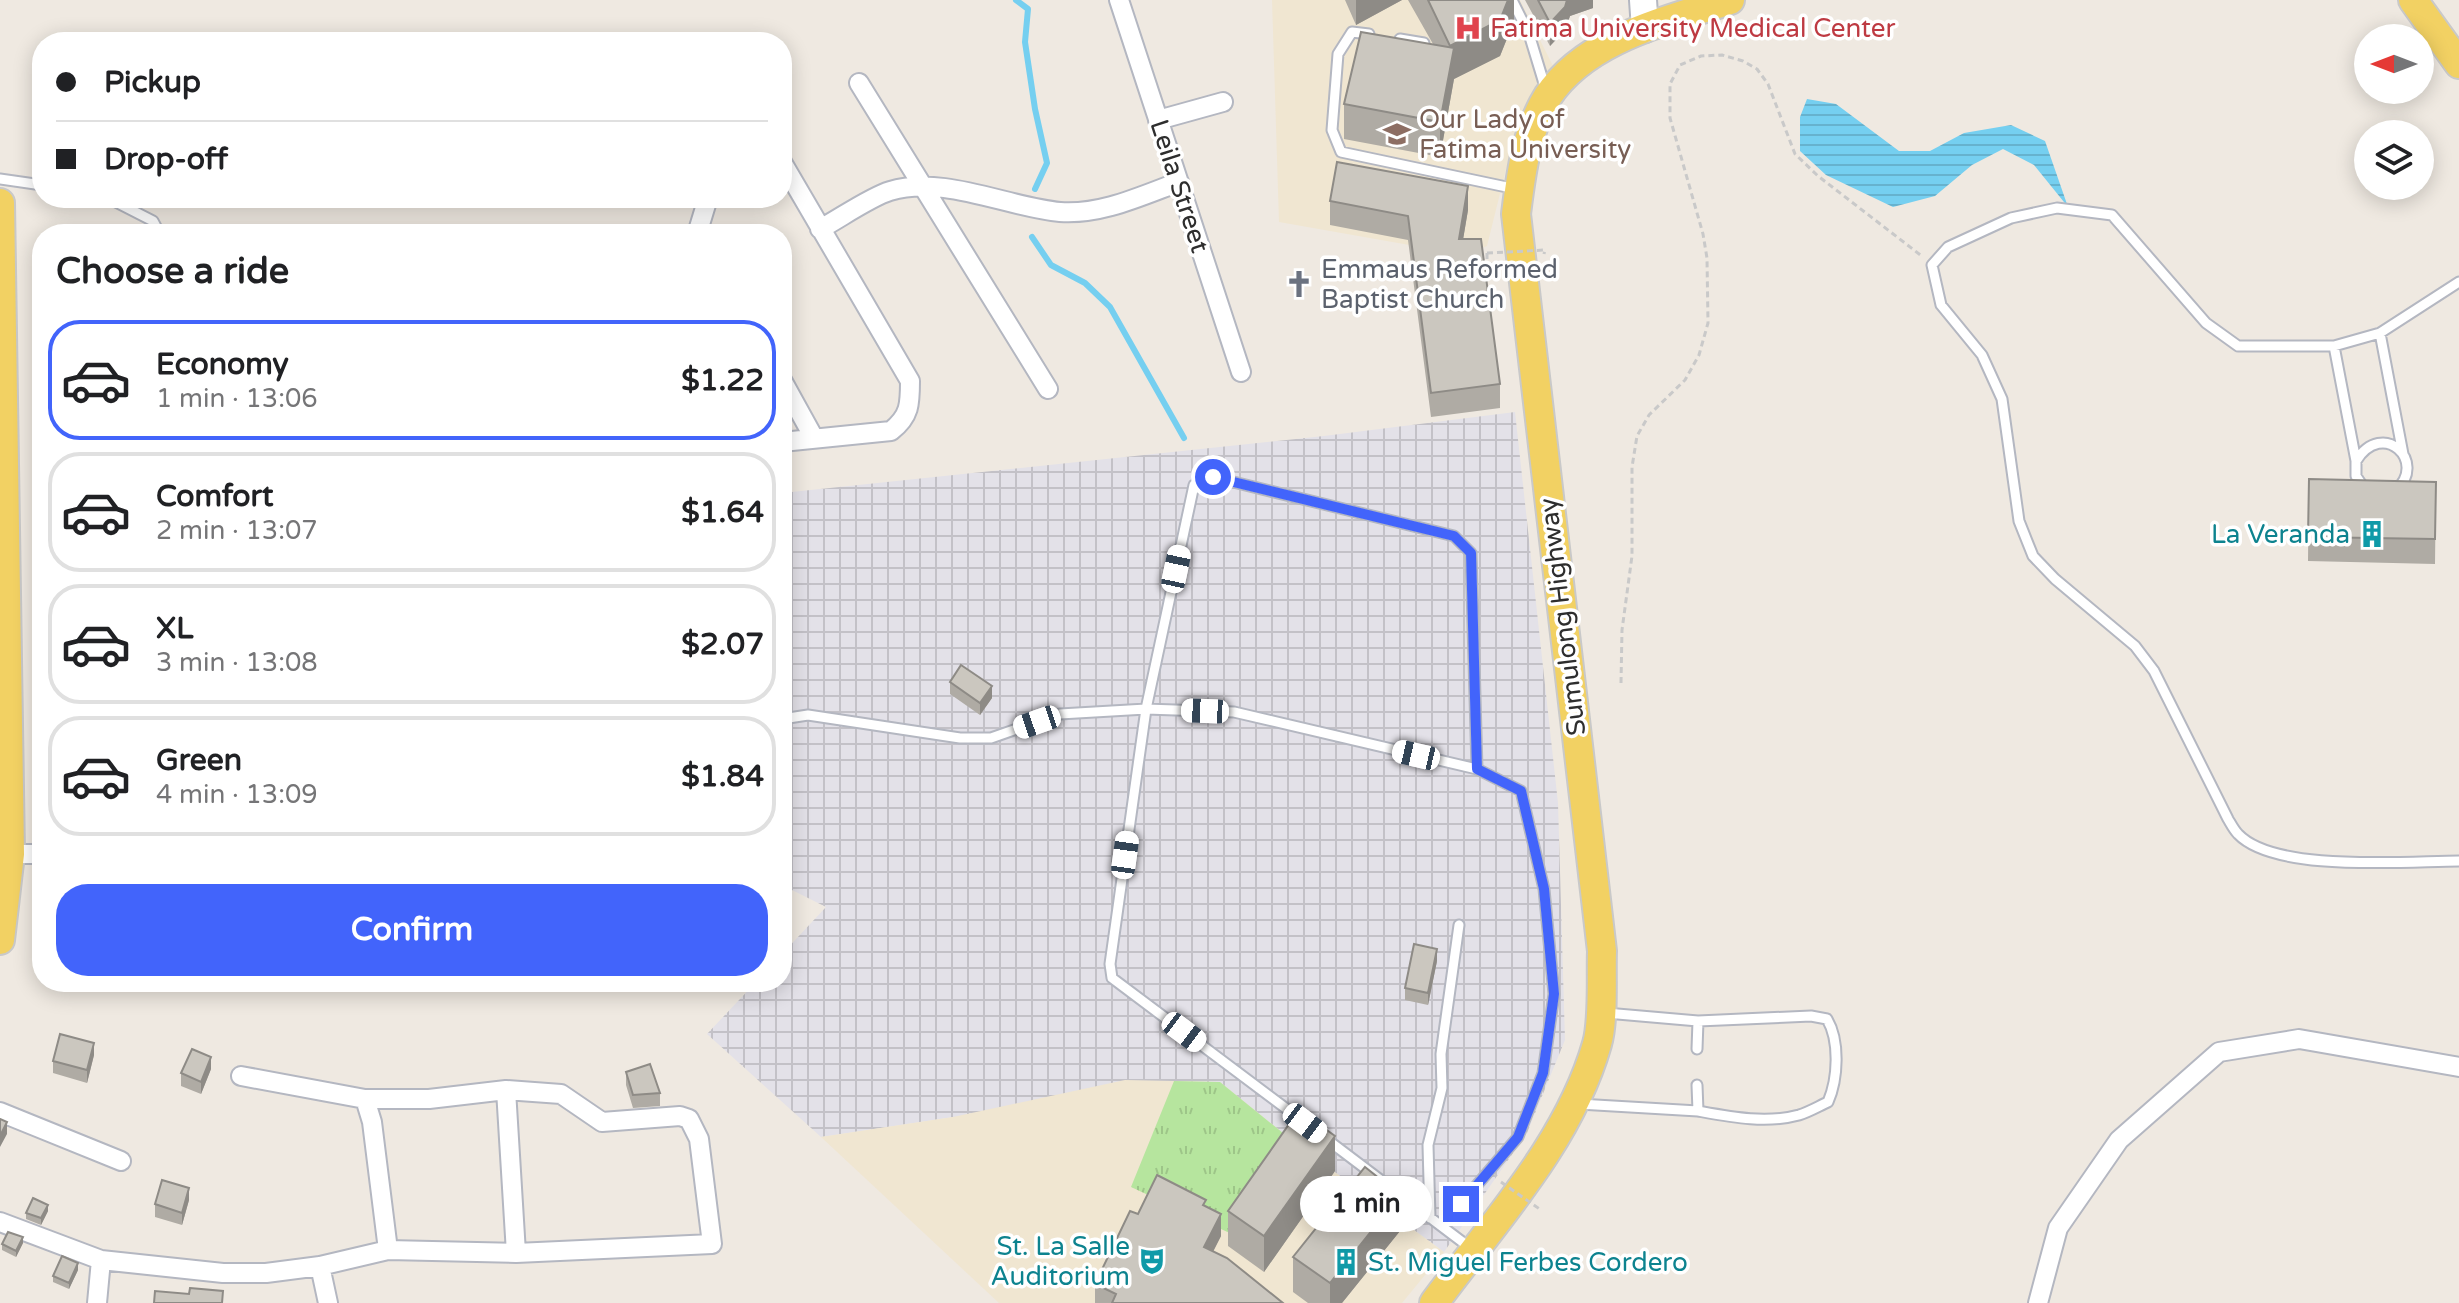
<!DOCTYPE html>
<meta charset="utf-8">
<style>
body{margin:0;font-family:"Varela Round",sans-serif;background:#f6f6f6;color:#202124;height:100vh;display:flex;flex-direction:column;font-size:30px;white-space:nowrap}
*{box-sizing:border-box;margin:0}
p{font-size:26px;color:#757577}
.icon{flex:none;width:44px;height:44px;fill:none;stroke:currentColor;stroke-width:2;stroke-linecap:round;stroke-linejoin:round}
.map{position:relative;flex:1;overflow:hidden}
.side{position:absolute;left:32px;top:224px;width:760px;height:768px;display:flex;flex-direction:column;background:#fff;border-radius:32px;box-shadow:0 4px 20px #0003}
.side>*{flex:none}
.top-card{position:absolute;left:32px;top:32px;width:760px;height:176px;border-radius:32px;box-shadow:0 4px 20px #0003;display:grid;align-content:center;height:176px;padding:0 24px;background:#fff}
.needle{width:52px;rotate:270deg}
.fabs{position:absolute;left:2354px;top:24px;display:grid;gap:16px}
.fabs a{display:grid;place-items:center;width:80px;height:80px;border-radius:50%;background:#fff;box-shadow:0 4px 20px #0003;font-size:40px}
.end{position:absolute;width:36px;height:36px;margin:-18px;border:10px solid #4264fb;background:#fff;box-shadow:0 0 0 4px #fff}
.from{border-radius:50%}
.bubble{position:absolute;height:56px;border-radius:28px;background:#fff;box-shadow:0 4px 20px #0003;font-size:26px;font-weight:700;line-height:56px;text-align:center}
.car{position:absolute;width:24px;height:48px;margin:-24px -12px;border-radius:10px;box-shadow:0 0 6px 2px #0007;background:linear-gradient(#fff 24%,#345 0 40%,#fff 0 76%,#345 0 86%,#fff 0)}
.top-card b{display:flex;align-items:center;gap:28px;height:76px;font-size:30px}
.top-card b+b{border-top:2px solid #e0e0e0}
.top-card i{width:20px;height:20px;background:#202124}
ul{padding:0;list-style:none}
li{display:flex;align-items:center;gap:24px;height:120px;margin:0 16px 12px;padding:0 8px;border:4px solid #e0e0e0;border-radius:32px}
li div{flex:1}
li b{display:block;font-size:30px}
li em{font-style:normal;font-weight:700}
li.current{border-color:#4264fb}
li>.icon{width:72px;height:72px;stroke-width:1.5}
h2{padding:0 24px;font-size:36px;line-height:96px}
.cta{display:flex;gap:16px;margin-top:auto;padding:16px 24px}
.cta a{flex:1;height:92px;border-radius:32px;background:#4264fb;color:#fff;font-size:32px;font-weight:700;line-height:92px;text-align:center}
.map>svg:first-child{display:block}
.industrial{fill:url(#industrial-grid)}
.education{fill:#f0e6d1}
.grass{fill:url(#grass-tufts)}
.water{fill:url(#water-rules)}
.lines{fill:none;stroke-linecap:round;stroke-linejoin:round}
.stream{stroke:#75cff0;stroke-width:6}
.lane-casing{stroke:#b4b7c1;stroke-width:13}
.street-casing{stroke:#b4b7c1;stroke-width:22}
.secondary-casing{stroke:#b4b7c1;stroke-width:30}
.primary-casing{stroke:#c9c9c9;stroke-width:32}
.path{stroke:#c9c9c9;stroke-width:3;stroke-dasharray:6 4;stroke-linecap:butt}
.lane{stroke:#fff;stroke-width:9}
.street{stroke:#fff;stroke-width:18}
.secondary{stroke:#fff;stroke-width:26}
.primary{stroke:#f2d163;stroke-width:28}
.path-bridge{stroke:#c9c9c9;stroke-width:3;stroke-dasharray:6 4;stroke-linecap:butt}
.wall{fill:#afaba4}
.shaded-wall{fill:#8e8b86}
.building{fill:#cbc7bf;stroke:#8e8b86;stroke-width:2}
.route{stroke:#4264fb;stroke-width:10}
.labels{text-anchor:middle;stroke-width:7;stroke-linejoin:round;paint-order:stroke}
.health-label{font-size:26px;fill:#be3a42;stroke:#fff;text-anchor:start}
.education-label{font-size:26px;fill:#785e54;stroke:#fff;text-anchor:start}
.street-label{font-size:26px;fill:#2e2e2e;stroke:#fff}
.worship-label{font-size:26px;fill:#5b616d;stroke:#fff;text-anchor:start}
.culture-label{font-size:26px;fill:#0d838f;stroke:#fff;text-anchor:end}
</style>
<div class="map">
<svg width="2459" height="1303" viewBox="0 0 2459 1303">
<defs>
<pattern id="industrial-grid" width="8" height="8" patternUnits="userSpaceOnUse" patternTransform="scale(2)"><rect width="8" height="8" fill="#e3e1e8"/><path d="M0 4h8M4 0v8" fill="none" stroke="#c3c1c7"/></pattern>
<pattern id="grass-tufts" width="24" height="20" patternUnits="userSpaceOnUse" patternTransform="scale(2)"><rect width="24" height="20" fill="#b6e59e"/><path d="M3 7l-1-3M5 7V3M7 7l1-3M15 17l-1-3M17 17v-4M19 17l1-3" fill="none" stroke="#9dc588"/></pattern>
<pattern id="water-rules" width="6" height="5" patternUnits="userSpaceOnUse" patternTransform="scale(2)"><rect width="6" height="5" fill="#75cff0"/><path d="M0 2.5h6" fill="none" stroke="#66b2ce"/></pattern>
</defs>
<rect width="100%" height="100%" fill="#efe9e1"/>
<path class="industrial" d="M1515,412L1558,803L1565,1040L1527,1133L1444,1252L1299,1146L953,1117L821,1137L707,1034L756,982H782V954L826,907L782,885V493L1324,436Z"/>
<path class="education" d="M1272,0H1520L1555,70L1522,118L1511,149L1487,246L1466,255L1279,222Z
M1125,1080L1220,1082L1299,1146L1444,1252L1402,1303H999L821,1137L953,1117Z"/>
<path class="grass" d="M1174,1081L1220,1082L1299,1146L1236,1236L1131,1187Z"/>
<path class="water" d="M1807,99L1836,104L1899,151H1930L1964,133L2011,125L2045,141L2068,207L2034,165L2003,149L1972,165L1935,196L1893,207L1826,175L1800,151V117Z"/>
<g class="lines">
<path class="stream" d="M1016,0L1028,9L1025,42L1035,109L1047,163L1035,189
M1032,237L1051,265L1085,283L1110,307L1184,438"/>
<g class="lane-casing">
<path id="lane" d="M1512,0L1529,34L1546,90
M1369,34L1352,32L1338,54L1332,130L1341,152L1516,189
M1400,39L1424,43
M0,179L42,185
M108,198L153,221L160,234
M2459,282L2380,333L2334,346H2238L2206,323L2112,215L2057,208L2011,218L1948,247L1932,265L1941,305L1982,355L2002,399L2019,521L2033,556L2055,579L2135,646L2154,671L2228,819C2231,824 2234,830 2238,834C2275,873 2407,861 2459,861
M2380,333L2403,454
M2334,346L2356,461V476L2364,488
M2356,461C2383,418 2428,462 2396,490
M782,719L808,715L960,738H991L1060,714L1146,709L1234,712L1477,769L1521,791L1544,889L1554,994L1543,1073L1518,1137L1442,1226
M1606,1013L1698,1021L1697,1049
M1698,1021L1811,1016L1827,1019C1840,1041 1838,1079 1828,1102C1819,1106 1809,1112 1799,1115C1766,1124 1731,1117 1698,1111
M1579,1104L1698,1111L1697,1085
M1304,1122L1112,978L1110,964L1146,709L1194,485L1213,477L1454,536L1471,553L1477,769
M1325,1138L1473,1250
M1430,1218L1428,1145L1442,1088L1441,1054L1459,925"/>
</g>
<g class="street-casing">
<path id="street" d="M1119,0L1241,372
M859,83L1048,389
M1158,120L1223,102
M782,162L910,381C910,404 910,416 891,431L782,442
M820,229C839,219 870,197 890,191C943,175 1007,207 1060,212C1101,215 1141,196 1179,182
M697,234L708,198
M782,380L814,438
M10,854H42
M506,1090L516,1253
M365,1099L372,1122L388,1250
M0,1112L121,1161
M0,1222L101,1260L223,1273H266L320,1266L388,1250L516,1253L712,1244L699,1139L689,1119L680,1116L602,1122L561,1094L506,1090L429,1099H365L241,1076
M320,1266L328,1303
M97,1303L101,1260
M2038,1303L2058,1228L2119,1140L2219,1052L2299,1039L2459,1067"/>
</g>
<g class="secondary-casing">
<path id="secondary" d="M1643,0L1645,29"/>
</g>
<g class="primary-casing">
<path id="primary" d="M2413,0L2459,64
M0,203L10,854L0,940
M1434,1303C1494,1222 1569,1142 1597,1044C1604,1020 1601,977 1602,951L1516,214C1521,174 1526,131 1548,96C1587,38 1667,21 1730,0"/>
</g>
<path class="path" d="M1487,253V264H1500
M1621,683L1622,630L1632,556V467L1637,436L1649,415L1685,380L1699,355L1708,323L1707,258L1703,234L1670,118V84L1680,65L1701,56L1722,55L1743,61L1757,69L1768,84L1795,154L1818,176L1923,257"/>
<use href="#lane" class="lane"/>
<use href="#street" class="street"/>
<use href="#secondary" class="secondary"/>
<use href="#primary" class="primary"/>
<path class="path-bridge" d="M1487,253L1545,250L1544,254
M1501,1182L1541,1210"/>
</g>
<path class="wall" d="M1345,0H1402L1356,25Z
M1408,0H1514V21L1500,56L1454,79L1440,157L1344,139V104L1433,44Z
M1525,0H1593V8L1570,16L1565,30L1550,46Z
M1330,201L1468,210L1463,239L1500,384V408L1431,417L1408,240L1330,225Z
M2309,479L2436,482L2435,564L2308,561Z
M950,682L992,698L980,715L950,694Z
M1437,961L1428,1005L1405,1000V988Z
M94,1055L87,1083L53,1073V1061Z
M211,1069L201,1094L181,1086V1073Z
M626,1072L660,1093V1106L633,1108L626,1085Z
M1335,1171L1264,1272L1228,1246V1211Z
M189,1200L182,1225L155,1217V1204Z
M1206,1207L1221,1236L1213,1252L1283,1303H1095V1284L1138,1214Z
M48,1211L41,1225L26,1219V1213Z
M1400,1231L1342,1303H1308L1293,1292V1257Z
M23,1243L16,1257L2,1250V1244Z
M78,1270L69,1289L53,1282V1276Z"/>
<path class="shaded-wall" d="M1356,0H1402L1356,25Z
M1508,0H1514V21L1500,56L1454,79L1440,157V122L1450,46Z
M1567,0H1593V8L1570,16L1565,30L1550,46V23Z
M1468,186V210L1459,264V239Z
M992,686V698L980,715V703Z
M1437,949V961L1428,1005V993Z
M94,1043V1055L87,1083V1070Z
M211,1057V1069L201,1094V1082Z
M7,1122V1134L0,1147V1136Z
M1335,1136V1171L1264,1272V1236Z
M189,1188V1200L182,1225V1213Z
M1400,1195V1231L1342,1303H1330V1283Z
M48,1205V1211L41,1225V1218Z
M1221,1214V1236L1204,1269V1247Z
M23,1237V1243L16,1257V1251Z
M78,1263V1270L69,1289V1283Z"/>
<path class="building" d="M1428,0H1508L1500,20L1450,46Z
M1538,0H1567L1565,7L1550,23Z
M1361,32L1454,48L1440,122L1344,104Z
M1337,162L1468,186L1459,239H1481L1500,384L1431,393L1408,216L1330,201Z
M2309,479L2436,482L2435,539L2308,537Z
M961,665L992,686L980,703L950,682Z
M1414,944L1437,949L1428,993L1405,988Z
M60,1034L94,1043L87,1070L53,1061Z
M192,1049L211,1057L201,1082L181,1073Z
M650,1064L660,1093L633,1095L626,1072Z
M1299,1110L1335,1136L1264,1236L1228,1211Z
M0,1119L7,1122L0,1136Z
M1365,1167L1400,1195L1330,1283L1293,1257Z
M1157,1175L1206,1200L1203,1205L1221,1214L1204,1247L1227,1258L1283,1303H1112L1116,1294L1095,1284L1130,1211L1138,1214Z
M162,1180L189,1188L182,1213L155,1204Z
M33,1198L48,1205L41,1218L26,1213Z
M8,1232L23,1237L16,1251L2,1244Z
M62,1256L78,1263L69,1283L53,1276Z
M190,1288L223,1291L222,1303H154L155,1291L189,1294Z"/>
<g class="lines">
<path class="route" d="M1213,477L1454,536L1471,553L1477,769L1521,791L1544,889L1554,994L1543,1073L1518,1137L1461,1204"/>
</g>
<defs>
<g id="hospital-bare" transform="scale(2.16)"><path d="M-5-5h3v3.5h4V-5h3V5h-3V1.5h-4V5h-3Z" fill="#e0444e" stroke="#fff" stroke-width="2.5" paint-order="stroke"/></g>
<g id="university-bare" transform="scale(2.16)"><path d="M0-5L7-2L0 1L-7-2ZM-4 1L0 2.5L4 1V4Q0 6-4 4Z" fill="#8d6e63" stroke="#fff" stroke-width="2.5" paint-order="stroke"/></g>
<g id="church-bare" transform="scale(2.16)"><path d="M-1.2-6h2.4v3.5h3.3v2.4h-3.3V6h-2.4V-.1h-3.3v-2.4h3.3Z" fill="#6b7280" stroke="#fff" stroke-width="2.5" paint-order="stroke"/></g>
<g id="building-bare" transform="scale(2.16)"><path d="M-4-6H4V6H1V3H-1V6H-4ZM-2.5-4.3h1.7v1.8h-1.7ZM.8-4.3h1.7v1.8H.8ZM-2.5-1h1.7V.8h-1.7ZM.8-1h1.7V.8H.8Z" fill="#0f9aa8" stroke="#fff" stroke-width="2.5" paint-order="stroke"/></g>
<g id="theatre-bare" transform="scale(2.16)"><path d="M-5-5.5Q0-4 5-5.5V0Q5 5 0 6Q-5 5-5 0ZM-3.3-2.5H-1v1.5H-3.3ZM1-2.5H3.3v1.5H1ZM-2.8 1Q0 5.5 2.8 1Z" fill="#0f9aa8" stroke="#fff" stroke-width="2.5" paint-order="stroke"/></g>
</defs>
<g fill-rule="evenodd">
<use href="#hospital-bare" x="1468" y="28"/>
<use href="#university-bare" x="1397" y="134"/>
<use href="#church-bare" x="1299" y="284"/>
<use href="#building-bare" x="2372" y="534"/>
<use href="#theatre-bare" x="1152" y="1261"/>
<use href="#building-bare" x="1346" y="1262"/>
</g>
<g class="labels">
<g class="health-label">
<text x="1490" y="37">Fatima University Medical Center</text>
</g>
<g class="education-label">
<text x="1419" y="128">Our Lady of<tspan x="1419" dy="30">Fatima University</tspan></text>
</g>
<g class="street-label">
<text transform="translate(1180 186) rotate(72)" y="9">Leila Street</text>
<text transform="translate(1562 617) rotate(-97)" y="9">Sumulong Highway</text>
</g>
<g class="worship-label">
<text x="1321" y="278">Emmaus Reformed<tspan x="1321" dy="30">Baptist Church</tspan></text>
</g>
<g class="culture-label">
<text x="2350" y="543">La Veranda</text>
<text x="1130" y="1255">St. La Salle<tspan x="1130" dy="30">Auditorium</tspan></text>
<text x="1368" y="1271" text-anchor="start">St. Miguel Ferbes Cordero</text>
</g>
</g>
</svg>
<div class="fabs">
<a><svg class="needle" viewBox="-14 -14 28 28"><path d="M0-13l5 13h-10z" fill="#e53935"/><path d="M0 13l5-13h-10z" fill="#757577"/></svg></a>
<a><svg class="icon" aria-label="layers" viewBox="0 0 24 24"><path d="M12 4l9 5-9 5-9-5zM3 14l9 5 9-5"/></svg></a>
</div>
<i class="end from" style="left:1213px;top:477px"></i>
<i class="end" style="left:1461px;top:1204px"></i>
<div class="bubble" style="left:1300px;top:1176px;width:132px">1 min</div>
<i class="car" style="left:1176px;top:569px;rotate:12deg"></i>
<i class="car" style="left:1205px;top:711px;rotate:272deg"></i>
<i class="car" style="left:1037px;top:722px;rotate:251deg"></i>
<i class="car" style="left:1416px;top:755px;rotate:283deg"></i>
<i class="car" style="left:1125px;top:855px;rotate:8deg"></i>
<i class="car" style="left:1184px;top:1032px;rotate:127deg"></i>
<i class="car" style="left:1305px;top:1123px;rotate:127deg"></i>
<div class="top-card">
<b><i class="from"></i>Pickup</b>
<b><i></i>Drop-off</b>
</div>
<section class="side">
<h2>Choose a ride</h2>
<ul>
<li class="current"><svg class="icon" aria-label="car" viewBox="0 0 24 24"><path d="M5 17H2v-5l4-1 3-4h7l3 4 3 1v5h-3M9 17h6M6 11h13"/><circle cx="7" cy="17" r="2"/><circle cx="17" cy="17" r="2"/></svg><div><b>Economy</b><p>1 min · 13:06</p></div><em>$1.22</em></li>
<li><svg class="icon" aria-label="car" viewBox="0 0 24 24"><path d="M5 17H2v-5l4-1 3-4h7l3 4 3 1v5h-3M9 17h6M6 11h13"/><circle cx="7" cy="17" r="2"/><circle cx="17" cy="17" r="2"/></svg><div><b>Comfort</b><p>2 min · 13:07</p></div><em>$1.64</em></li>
<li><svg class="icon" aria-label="car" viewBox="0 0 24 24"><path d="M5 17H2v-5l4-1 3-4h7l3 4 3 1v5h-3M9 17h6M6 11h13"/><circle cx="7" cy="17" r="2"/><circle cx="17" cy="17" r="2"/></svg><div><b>XL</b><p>3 min · 13:08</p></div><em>$2.07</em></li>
<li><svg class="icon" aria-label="car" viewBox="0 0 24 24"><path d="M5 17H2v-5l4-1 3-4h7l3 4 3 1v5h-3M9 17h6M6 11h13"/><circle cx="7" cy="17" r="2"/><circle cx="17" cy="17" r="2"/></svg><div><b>Green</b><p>4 min · 13:09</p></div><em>$1.84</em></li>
</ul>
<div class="cta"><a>Confirm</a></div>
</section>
</div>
